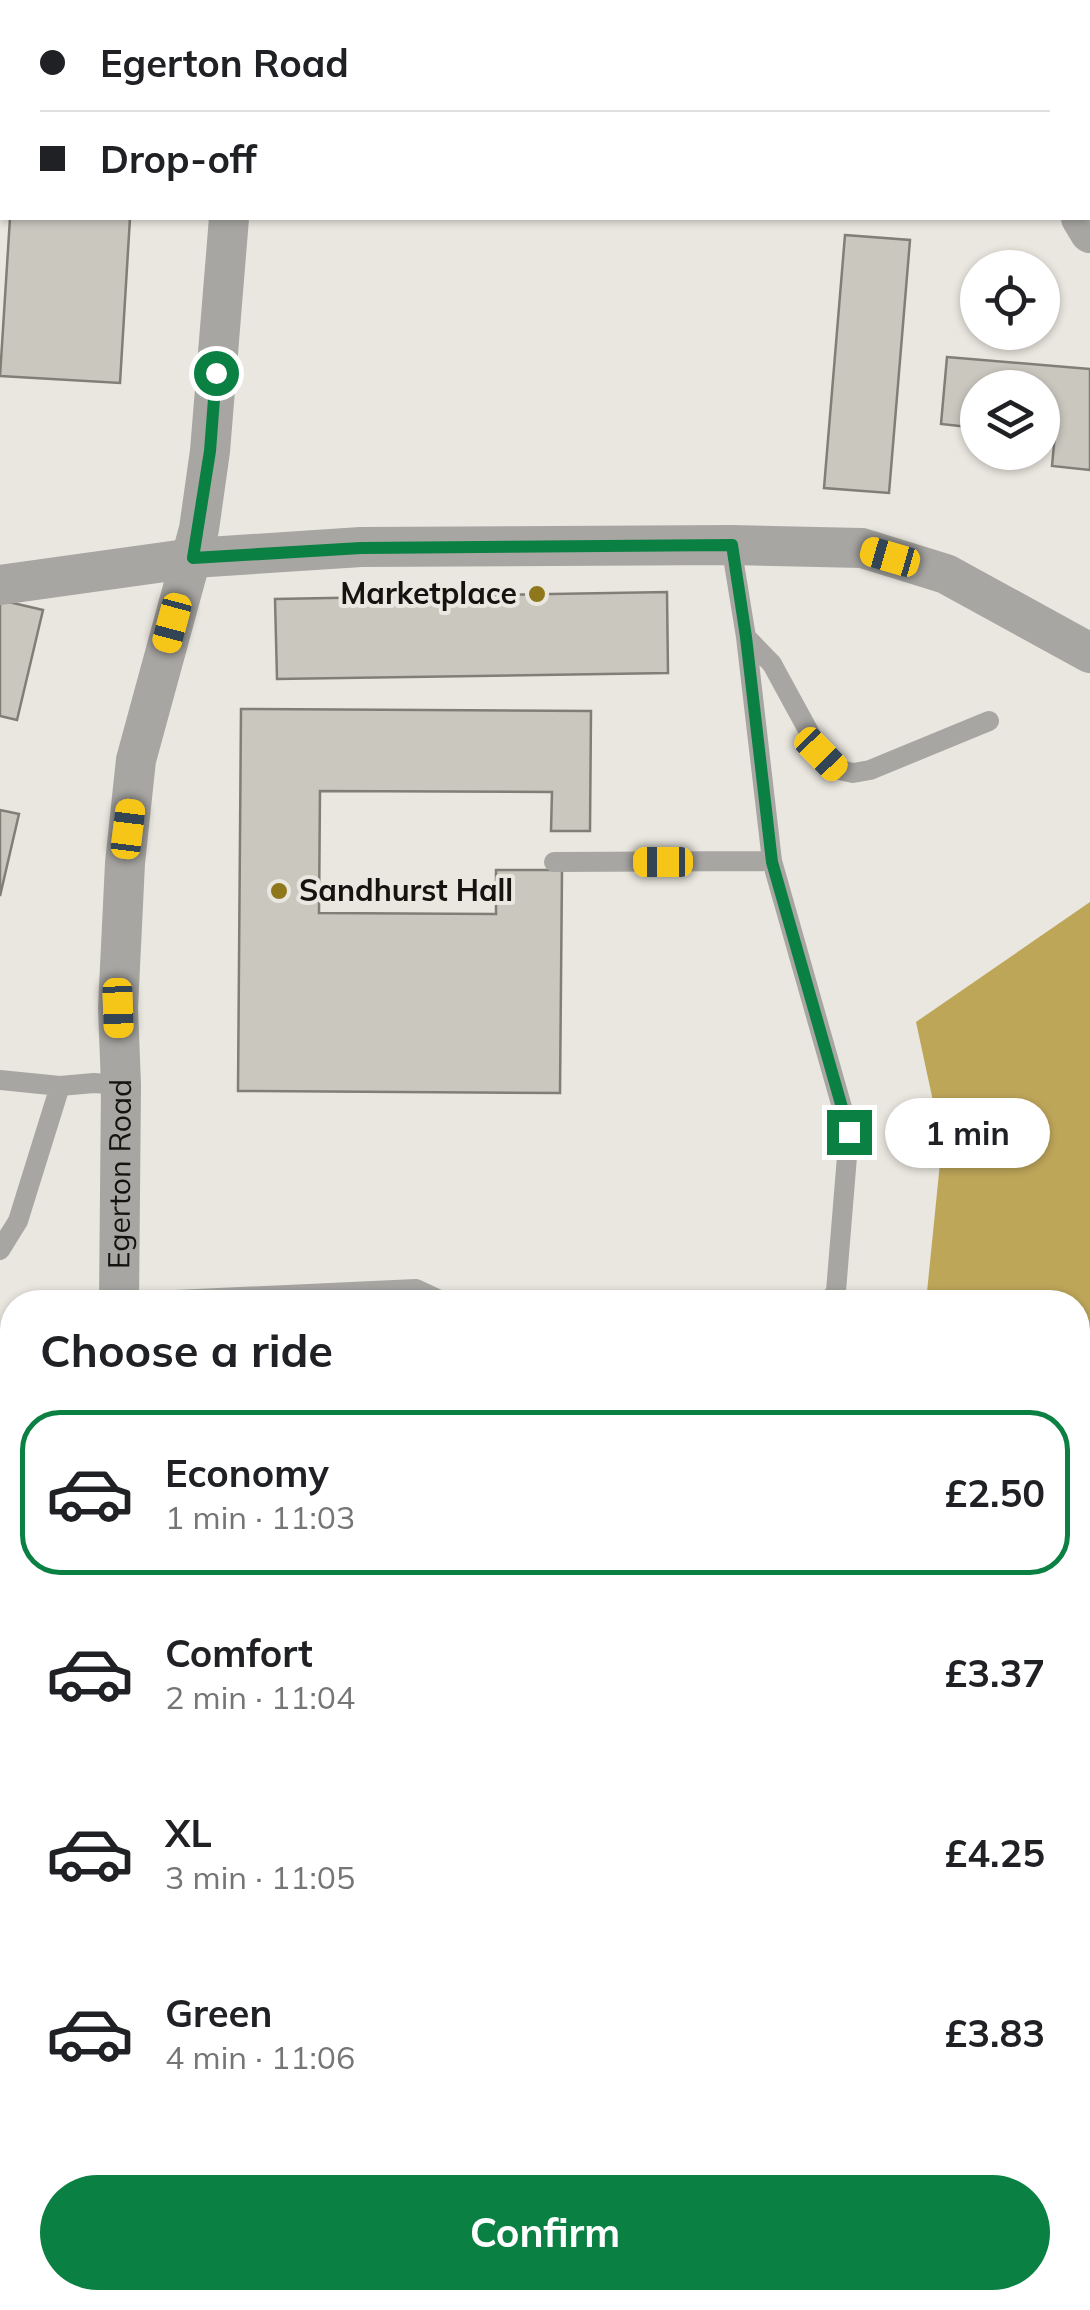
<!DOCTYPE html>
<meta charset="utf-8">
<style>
body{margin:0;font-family:Mulish,sans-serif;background:#f2f2f2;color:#202124;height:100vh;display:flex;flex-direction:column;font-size:38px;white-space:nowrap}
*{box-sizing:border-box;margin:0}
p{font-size:32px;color:#757577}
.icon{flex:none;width:55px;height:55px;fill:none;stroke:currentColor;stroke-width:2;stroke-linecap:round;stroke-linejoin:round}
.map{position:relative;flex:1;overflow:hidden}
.side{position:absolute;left:0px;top:1290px;width:1090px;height:1020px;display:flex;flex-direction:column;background:#fff;border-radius:40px 40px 0 0;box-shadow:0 2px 8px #0004}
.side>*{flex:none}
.banner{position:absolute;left:0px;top:0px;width:1090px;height:220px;box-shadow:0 2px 8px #0004;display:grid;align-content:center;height:220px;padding:0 40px;background:#fff}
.fabs{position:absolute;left:960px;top:250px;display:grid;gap:20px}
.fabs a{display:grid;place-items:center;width:100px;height:100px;border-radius:50%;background:#fff;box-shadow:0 2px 8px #0004;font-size:50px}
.end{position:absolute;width:45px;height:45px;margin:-22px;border:12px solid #0b8043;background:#fff;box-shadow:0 0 0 5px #fff}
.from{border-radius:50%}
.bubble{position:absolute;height:70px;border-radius:35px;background:#fff;box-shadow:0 2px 8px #0004;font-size:32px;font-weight:700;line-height:70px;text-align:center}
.car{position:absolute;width:30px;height:60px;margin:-30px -15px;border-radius:12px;box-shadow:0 0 8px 2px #0007;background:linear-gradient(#f5c518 24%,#345 0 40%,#f5c518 0 76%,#345 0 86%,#f5c518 0)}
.banner b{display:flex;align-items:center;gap:35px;height:95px;font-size:38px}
.banner b+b{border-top:2px solid #e0e0e0}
.banner i{width:25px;height:25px;background:#202124}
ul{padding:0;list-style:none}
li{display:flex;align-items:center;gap:30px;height:165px;margin:0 20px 15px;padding:0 20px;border:5px solid transparent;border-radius:40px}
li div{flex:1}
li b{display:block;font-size:38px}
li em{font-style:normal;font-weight:700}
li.current{border-color:#0b8043}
li>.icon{width:90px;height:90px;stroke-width:1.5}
h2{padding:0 40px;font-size:45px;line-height:120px}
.button{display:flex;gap:20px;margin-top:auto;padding:20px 40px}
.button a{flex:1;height:115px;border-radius:60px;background:#0b8043;color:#fff;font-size:40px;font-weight:700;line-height:115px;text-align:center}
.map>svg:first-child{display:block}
.forest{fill:#bea659}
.building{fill:#cac7bf;stroke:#807e77;stroke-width:2.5}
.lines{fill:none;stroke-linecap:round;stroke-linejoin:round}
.service{stroke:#a7a6a3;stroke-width:20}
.minor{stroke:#a7a6a3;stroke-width:40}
.route{stroke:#0b8043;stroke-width:12}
.poi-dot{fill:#8f771c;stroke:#e9e7df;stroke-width:4}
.labels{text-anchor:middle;stroke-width:8;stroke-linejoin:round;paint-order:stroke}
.poi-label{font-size:30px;font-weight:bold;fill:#141310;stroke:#e9e7df;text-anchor:end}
.street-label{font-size:30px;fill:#141310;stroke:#e9e7df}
</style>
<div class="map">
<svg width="1090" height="2310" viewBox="0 0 1090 2310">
<rect width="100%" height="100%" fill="#e9e7df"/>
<path class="forest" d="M1090,902V1437L1078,1429V1302H926L942,1143L916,1022Z
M1090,2010V2310H525L509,2298H1078V2028Z"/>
<path class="building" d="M0,53H2V156H0Z
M10,218H130L120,383L0,376Z
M845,235L910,240L889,493L824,488Z
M947,357L1090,369V470L1052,466L1055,434L1042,433V388H978V428L941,424Z
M667,592L668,673L277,679L275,599Z
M0,600L43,610L17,720L0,716Z
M241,709L591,711L590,831H551L552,792L320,791L319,913L496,914V870H562L560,1093L238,1091Z
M0,810L19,814L0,896Z
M0,1785H12V1914L0,1913Z
M285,2298H441V2310H285Z"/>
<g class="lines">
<path class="service" d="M731,545L746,637L772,861L849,1132L836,1291L829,1302
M746,637L772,664L821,754L835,769L853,773L870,770L989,721
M554,862L772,861
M0,1080L60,1086L94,1083L121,1085
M0,1250L18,1221L60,1086
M131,1302L416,1289L444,1302
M225,2298V2310
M468,2310L469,2298"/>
<g class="minor">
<path d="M949,0L951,2"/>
<path d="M244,2V0"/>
<path d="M1081,218L1090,233"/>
<path d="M0,585L193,558L361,547L731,545L862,548L946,574L1090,653"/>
<path id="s1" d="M119,1302L121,1085L118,1008L125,863L136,760L199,529L210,451L229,218"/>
<path d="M0,1498L12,1495"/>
<path d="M125,2310V2298"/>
</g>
</g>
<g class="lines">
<path class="route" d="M216,373L210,451L193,558L361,548L732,545L746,637L772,862L849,1132"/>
</g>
<g class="poi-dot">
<circle cx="537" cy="594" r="10"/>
<circle cx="279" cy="891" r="10"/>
</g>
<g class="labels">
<g class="poi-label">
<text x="517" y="604">Marketplace</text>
<text x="299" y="901" text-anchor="start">Sandhurst Hall</text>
</g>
<g class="street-label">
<text dy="10" stroke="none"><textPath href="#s1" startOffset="128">Egerton Road</textPath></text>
</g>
</g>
</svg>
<div class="fabs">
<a><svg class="icon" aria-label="locate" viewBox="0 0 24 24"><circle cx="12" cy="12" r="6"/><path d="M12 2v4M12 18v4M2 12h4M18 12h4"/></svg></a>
<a><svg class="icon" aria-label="layers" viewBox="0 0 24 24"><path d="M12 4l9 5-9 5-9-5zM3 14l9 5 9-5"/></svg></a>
</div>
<i class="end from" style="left:216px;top:373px"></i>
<i class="end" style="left:849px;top:1132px"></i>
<div class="bubble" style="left:885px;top:1098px;width:165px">1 min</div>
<i class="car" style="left:890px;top:557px;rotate:286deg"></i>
<i class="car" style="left:172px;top:623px;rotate:195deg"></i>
<i class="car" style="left:821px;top:754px;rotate:136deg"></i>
<i class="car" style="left:128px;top:829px;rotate:7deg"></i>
<i class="car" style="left:663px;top:862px;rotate:270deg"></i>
<i class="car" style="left:118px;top:1008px;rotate:178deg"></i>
<div class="banner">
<b><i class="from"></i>Egerton Road</b>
<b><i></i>Drop-off</b>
</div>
<section class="side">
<h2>Choose a ride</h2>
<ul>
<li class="current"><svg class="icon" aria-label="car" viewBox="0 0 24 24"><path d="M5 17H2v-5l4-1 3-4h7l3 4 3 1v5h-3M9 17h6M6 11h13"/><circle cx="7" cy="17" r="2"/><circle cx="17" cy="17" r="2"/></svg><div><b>Economy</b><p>1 min · 11:03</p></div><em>£2.50</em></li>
<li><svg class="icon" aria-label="car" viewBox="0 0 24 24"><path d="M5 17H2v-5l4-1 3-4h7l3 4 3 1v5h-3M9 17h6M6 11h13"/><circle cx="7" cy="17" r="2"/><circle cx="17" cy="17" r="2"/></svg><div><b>Comfort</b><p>2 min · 11:04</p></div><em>£3.37</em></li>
<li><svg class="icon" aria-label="car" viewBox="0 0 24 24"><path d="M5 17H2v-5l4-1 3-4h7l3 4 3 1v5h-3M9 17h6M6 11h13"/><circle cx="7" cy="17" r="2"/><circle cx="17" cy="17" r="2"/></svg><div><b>XL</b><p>3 min · 11:05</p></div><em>£4.25</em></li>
<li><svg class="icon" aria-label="car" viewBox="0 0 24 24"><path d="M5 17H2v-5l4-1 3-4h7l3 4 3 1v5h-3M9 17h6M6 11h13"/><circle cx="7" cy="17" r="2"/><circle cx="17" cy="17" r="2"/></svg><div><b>Green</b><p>4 min · 11:06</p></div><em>£3.83</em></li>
</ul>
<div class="button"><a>Confirm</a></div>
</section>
</div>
